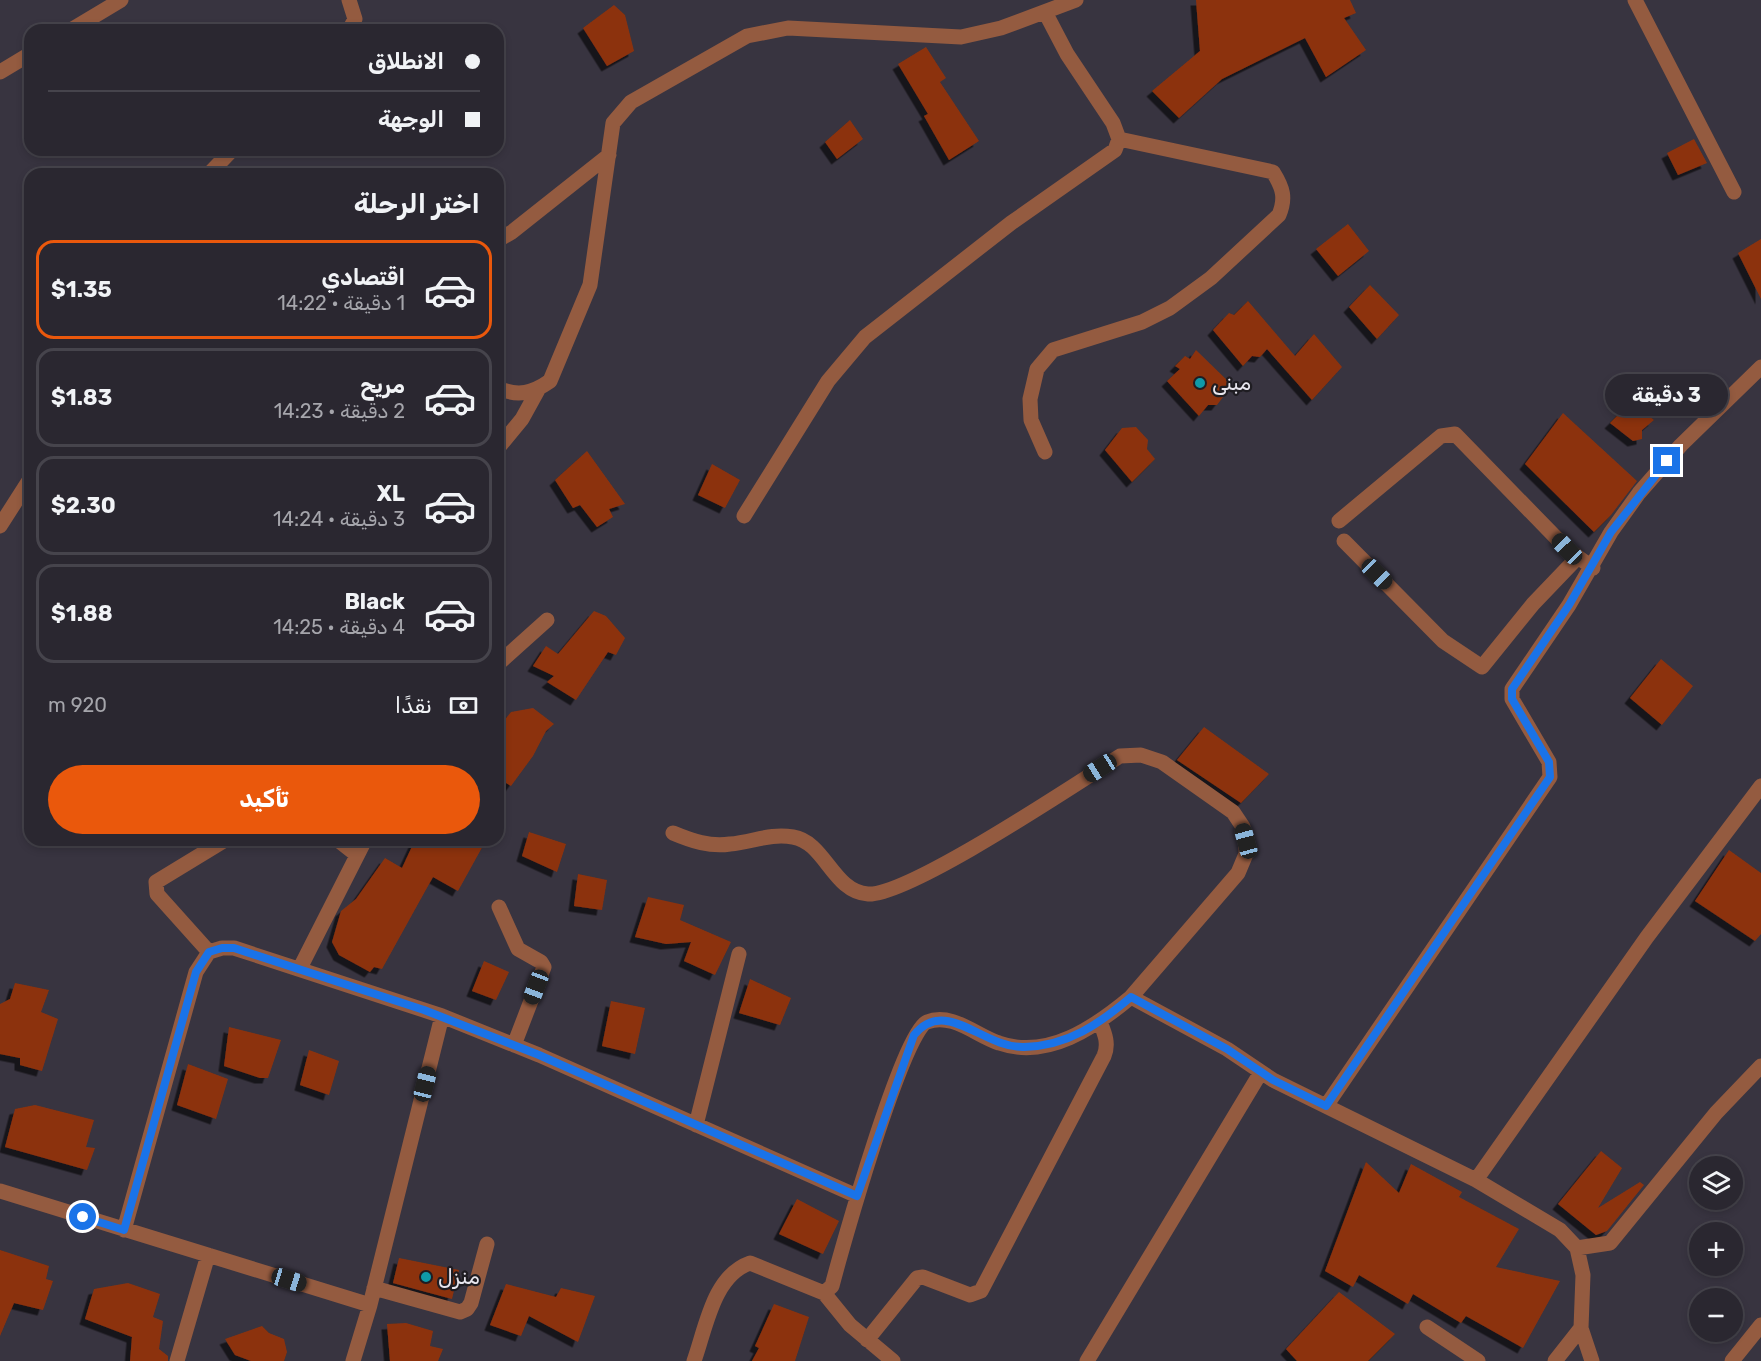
<!DOCTYPE html>
<html lang="ar">
<meta charset="utf-8">
<style>
body{margin:0;font-family:Rubik,"Noto Naskh Arabic",sans-serif;background:#322f38;color:#f1f3f6;direction:rtl;height:100vh;display:flex;flex-direction:column;font-size:22px;white-space:nowrap}
*{box-sizing:border-box;margin:0}
p{font-size:20px;color:#a5a5ab}
.icon{flex:none;width:33px;height:33px;fill:none;stroke:currentColor;stroke-width:2;stroke-linecap:round;stroke-linejoin:round}
.map{position:relative;flex:1;overflow:hidden;direction:ltr}
.details{position:absolute;left:24px;top:168px;width:480px;height:678px;display:flex;flex-direction:column;background:#2a2730;border-radius:18px;box-shadow:0 3px 9px #0003,0 0 0 2px #46444c;direction:rtl}
.details>*{flex:none}
.top-card{position:absolute;left:24px;top:24px;width:480px;height:132px;border-radius:18px;box-shadow:0 3px 9px #0003,0 0 0 2px #46444c;direction:rtl;display:grid;align-content:center;height:132px;padding:0 24px;background:#2a2730}
.controls{position:absolute;left:1689px;top:1156px;display:grid;gap:12px}
.controls a{display:grid;place-items:center;width:54px;height:54px;border-radius:50%;background:#2a2730;box-shadow:0 3px 9px #0003,0 0 0 2px #46444c;font-size:30px}
.end{position:absolute;width:27px;height:27px;margin:-14px;border:8px solid #1a73e8;background:#fff;box-shadow:0 0 0 3px #fff}
.from{border-radius:50%}
.bubble{position:absolute;height:42px;border-radius:21px;background:#2a2730;box-shadow:0 3px 9px #0003,0 0 0 2px #46444c;font-size:20px;font-weight:700;line-height:42px;text-align:center;direction:rtl}
.car{position:absolute;width:18px;height:36px;margin:-18px -9px;border-radius:8px;box-shadow:0 0 4px 2px #0007;background:linear-gradient(#222 24%,#8ab4d8 0 40%,#222 0 76%,#8ab4d8 0 86%,#222 0)}
.top-card b{display:flex;align-items:center;gap:21px;height:57px;font-size:22px}
.top-card b+b{border-top:2px solid #46444c}
.top-card i{width:15px;height:15px;background:#f1f3f6}
ul{padding:0;list-style:none}
li{display:flex;align-items:center;gap:18px;height:99px;margin:0 12px 9px;padding:0 12px;border:3px solid #46444c;border-radius:18px}
li div{flex:1}
li b{display:block;font-size:22px}
li em{font-style:normal;font-weight:700}
li.selected{border-color:#ea580c}
li>.icon{width:54px;height:54px;stroke-width:1.5}
h2{padding:0 24px;font-size:27px;line-height:72px}
.pay{display:flex;align-items:center;gap:15px;height:66px;padding:0 24px;font-size:22px}
.pay p{margin-inline-start:auto}
.button{display:flex;gap:12px;margin-top:auto;padding:12px 24px}
.button a{flex:1;height:69px;border-radius:36px;background:#ea580c;color:#fff;font-size:24px;font-weight:700;line-height:69px;text-align:center}
.map>svg:first-child{display:block}
.building{fill:#8c320d;filter:url(#shadow)}
.lines{fill:none;stroke-linecap:round;stroke-linejoin:round}
.street{stroke:#945b40;stroke-width:15}
.route{stroke:#1a73e8;stroke-width:8}
.culture-dot{fill:#0f9aa8;stroke:#1f1d22;stroke-width:2}
.labels{text-anchor:middle;stroke-width:4.5;stroke-linejoin:round;paint-order:stroke}
.poi-label{font-size:21px;fill:#e8e6ee;stroke:#1f1d22;text-anchor:start}
</style>
<div class="map">
<svg width="1761" height="1361" viewBox="0 0 1761 1361">
<defs>
<filter id="shadow"><feDropShadow dx="-5.5" dy="5.5" stdDeviation="0" flood-color="#0009"/></filter>
</defs>
<rect width="100%" height="100%" fill="#383440"/>
<path class="building" d="M1196,0H1350L1356,13L1344,18L1366,50L1326,77L1305,38L1222,79L1179,118L1152,91L1200,51Z
M614,5L625,15L634,51L607,66L583,28Z
M926,47L946,78L940,82L979,141L949,160L924,116L928,114L898,64Z
M850,120L863,139L837,159L825,142Z
M1694,139L1707,163L1678,175L1667,153Z
M1348,224L1369,251L1338,276L1316,249Z
M1761,239V299L1738,253Z
M1370,285L1399,315L1377,339L1349,307Z
M1248,301L1295,356L1314,334L1342,367L1312,400L1267,349L1260,357L1252,356L1243,366L1213,330L1229,313L1234,315Z
M1196,350L1232,385L1217,405H1208L1199,416L1167,381L1180,369L1175,366L1185,356L1190,359Z
M1631,402L1654,420L1642,430V439L1633,441L1610,423Z
M1563,413L1637,481L1611,515L1594,532L1525,464Z
M1136,427L1148,440L1147,449L1155,459L1132,482L1105,450L1122,428Z
M587,451L625,504L609,509L613,517L597,527L580,505L573,508L555,480Z
M712,464L740,480L725,508L698,495Z
M594,611L606,616L625,638L616,655L608,652L576,700L547,682L554,676L533,666L546,646L558,654Z
M1661,659L1693,686L1662,725L1630,698Z
M533,708L554,724L546,731L533,756L511,786L498,778V728L511,712Z
M1204,727L1269,774L1241,803L1177,760Z
M529,832L566,844L557,872L522,856Z
M415,840H477L484,844L458,891L433,877L382,969L374,967L370,972L339,955L332,942L341,911L356,899L385,858L402,868Z
M1729,850L1761,873V934L1755,941L1695,901Z
M578,874L607,880L602,910L574,906Z
M648,897L684,905L680,920L731,942L715,975L684,961L691,942L666,944L635,937Z
M484,961L509,972L496,1000L472,991Z
M750,979L791,998L780,1025L739,1013Z
M15,983L49,990L41,1012L58,1019L42,1071L20,1065V1058L0,1054V1004L10,999Z
M611,1001L645,1008L635,1054L602,1046Z
M229,1027L281,1040L268,1078H260L224,1066Z
M309,1050L339,1061L329,1095L300,1085Z
M188,1064L228,1079L216,1119L177,1105Z
M35,1105L94,1120L86,1147L95,1148L87,1170L5,1147L15,1109Z
M1601,1151L1622,1168L1598,1208L1640,1182L1644,1185L1607,1231L1596,1235L1558,1204Z
M1366,1162L1399,1193L1411,1164L1462,1192L1459,1197L1519,1229L1496,1267L1560,1281L1523,1348L1466,1316L1461,1323L1413,1294L1408,1304L1359,1275L1353,1287L1325,1271Z
M797,1199L839,1221L823,1254L779,1234Z
M0,1250L49,1266L46,1279L53,1281L43,1310L14,1303L0,1336Z
M399,1258L459,1270L452,1299L393,1283Z
M128,1283L160,1294L153,1317L163,1321L159,1349L168,1356V1361H130L132,1337L85,1319L94,1289Z
M506,1284L556,1297L561,1288L595,1296L578,1342L529,1316L521,1336L490,1325Z
M1339,1292L1395,1334L1368,1361H1297L1286,1349Z
M774,1304L809,1317L795,1361H752L759,1348L755,1346Z
M406,1323L433,1331L430,1346L443,1349L438,1361H390L387,1324Z
M262,1326L269,1333L284,1339L287,1352L284,1361H251L235,1355L225,1339Z"/>
<g class="lines">
<path class="street" d="M349,0L355,19L349,30
M1635,0L1734,192
M71,30L121,0
M0,72L30,54
M209,174L232,150
M498,240L512,232L609,155
M498,388C518,397 533,393 550,381L590,285L613,123L631,102L747,36L788,28L961,37L1001,28L1076,0
M498,448L522,419L538,390
M1045,452L1031,420L1030,399L1037,369L1053,350L1142,322L1170,308L1211,278L1279,215C1286,198 1283,188 1273,172L1119,139
M744,516L828,381L865,337L1011,223L1115,150L1119,139L1113,123L1067,54L1045,12
M1339,521L1441,436L1455,434L1567,549L1593,568
M0,526L30,479
M1344,541L1443,641L1482,667L1533,604L1578,557
M498,664L547,620
M673,833C692,841 710,847 730,844C753,842 770,833 793,837C825,842 833,892 868,894C909,896 1077,783 1120,756L1141,755L1162,762L1233,812L1243,827L1246,841V854L1238,873L1131,997
M338,840L357,855
M499,907L518,949L541,962L544,967L514,1045
M209,952L157,894L156,882L225,840
M300,968L365,840
M1326,1106L1550,777L1549,762L1512,699V689L1569,605L1611,532L1639,493L1681,445L1761,367
M696,1125L739,954
M0,1191L370,1305
M124,1230L196,972L209,952L222,948H234L442,1016L539,1055L857,1196
M1577,1248L1610,1243L1716,1113L1761,1066
M374,1288L460,1312L467,1309L471,1303L487,1244
M824,1293L850,1325L893,1361
M1427,1327L1478,1361
M867,1340L917,1278L923,1277L970,1295L981,1291L1104,1056C1109,1044 1105,1034 1100,1022
M177,1361L208,1255
M353,1361L370,1305L442,1016
M694,1361C706,1328 713,1276 750,1263L824,1293L832,1286C841,1251 903,1031 927,1022C952,1012 977,1036 999,1043C1048,1060 1095,1027 1131,997L1227,1049L1273,1080L1476,1180
M1087,1361L1261,1072
M1555,1361L1581,1328
M1592,1361L1581,1328L1583,1275L1577,1248L1560,1230L1476,1180L1647,937L1761,786
M1732,1361L1761,1325"/>
</g>
<g class="lines">
<path class="route" d="M83,1217L124,1230L196,972L209,952L222,948H234L424,1010L539,1055L857,1196L914,1035C946,996 982,1048 1024,1047C1068,1046 1099,1024 1131,997L1227,1049L1273,1080L1326,1106L1550,777L1549,762L1512,699V689L1569,605L1611,532L1667,461"/>
</g>
<g class="culture-dot">
<circle cx="1200" cy="383" r="6"/>
<circle cx="426" cy="1277" r="6"/>
</g>
<g class="labels">
<g class="poi-label">
<text x="1212" y="390">مبنى</text>
<text x="438" y="1284">منزل</text>
</g>
</g>
</svg>
<div class="controls">
<a><svg class="icon" aria-label="layers" viewBox="0 0 24 24"><path d="M12 4l9 5-9 5-9-5zM3 14l9 5 9-5"/></svg></a>
<a>+</a>
<a>−</a>
</div>
<i class="end from" style="left:83px;top:1217px"></i>
<i class="end" style="left:1667px;top:461px"></i>
<div class="bubble" style="left:1605px;top:374px;width:123px">3 دقيقة</div>
<i class="car" style="left:1567px;top:549px;rotate:316deg"></i>
<i class="car" style="left:1377px;top:574px;rotate:135deg"></i>
<i class="car" style="left:1100px;top:768px;rotate:238deg"></i>
<i class="car" style="left:1246px;top:841px;rotate:345deg"></i>
<i class="car" style="left:536px;top:987px;rotate:201deg"></i>
<i class="car" style="left:425px;top:1084px;rotate:14deg"></i>
<i class="car" style="left:289px;top:1280px;rotate:107deg"></i>
<div class="top-card">
<b><i class="from"></i>الانطلاق</b>
<b><i></i>الوجهة</b>
</div>
<section class="details">
<h2>اختر الرحلة</h2>
<ul>
<li class="selected"><svg class="icon" aria-label="car" viewBox="0 0 24 24"><path d="M5 17H2v-5l4-1 3-4h7l3 4 3 1v5h-3M9 17h6M6 11h13"/><circle cx="7" cy="17" r="2"/><circle cx="17" cy="17" r="2"/></svg><div><b>اقتصادي</b><p>1 دقيقة · 14:22</p></div><em>$1.35</em></li>
<li><svg class="icon" aria-label="car" viewBox="0 0 24 24"><path d="M5 17H2v-5l4-1 3-4h7l3 4 3 1v5h-3M9 17h6M6 11h13"/><circle cx="7" cy="17" r="2"/><circle cx="17" cy="17" r="2"/></svg><div><b>مريح</b><p>2 دقيقة · 14:23</p></div><em>$1.83</em></li>
<li><svg class="icon" aria-label="car" viewBox="0 0 24 24"><path d="M5 17H2v-5l4-1 3-4h7l3 4 3 1v5h-3M9 17h6M6 11h13"/><circle cx="7" cy="17" r="2"/><circle cx="17" cy="17" r="2"/></svg><div><b>XL</b><p>3 دقيقة · 14:24</p></div><em>$2.30</em></li>
<li><svg class="icon" aria-label="car" viewBox="0 0 24 24"><path d="M5 17H2v-5l4-1 3-4h7l3 4 3 1v5h-3M9 17h6M6 11h13"/><circle cx="7" cy="17" r="2"/><circle cx="17" cy="17" r="2"/></svg><div><b>Black</b><p>4 دقيقة · 14:25</p></div><em>$1.88</em></li>
</ul>
<div class="pay"><svg class="icon" aria-label="cash" viewBox="0 0 24 24"><path d="M3 7h18v10H3z"/><circle cx="12" cy="12" r="2"/></svg>نقدًا<p>920 m</p></div>
<div class="button"><a>تأكيد</a></div>
</section>
</div>
